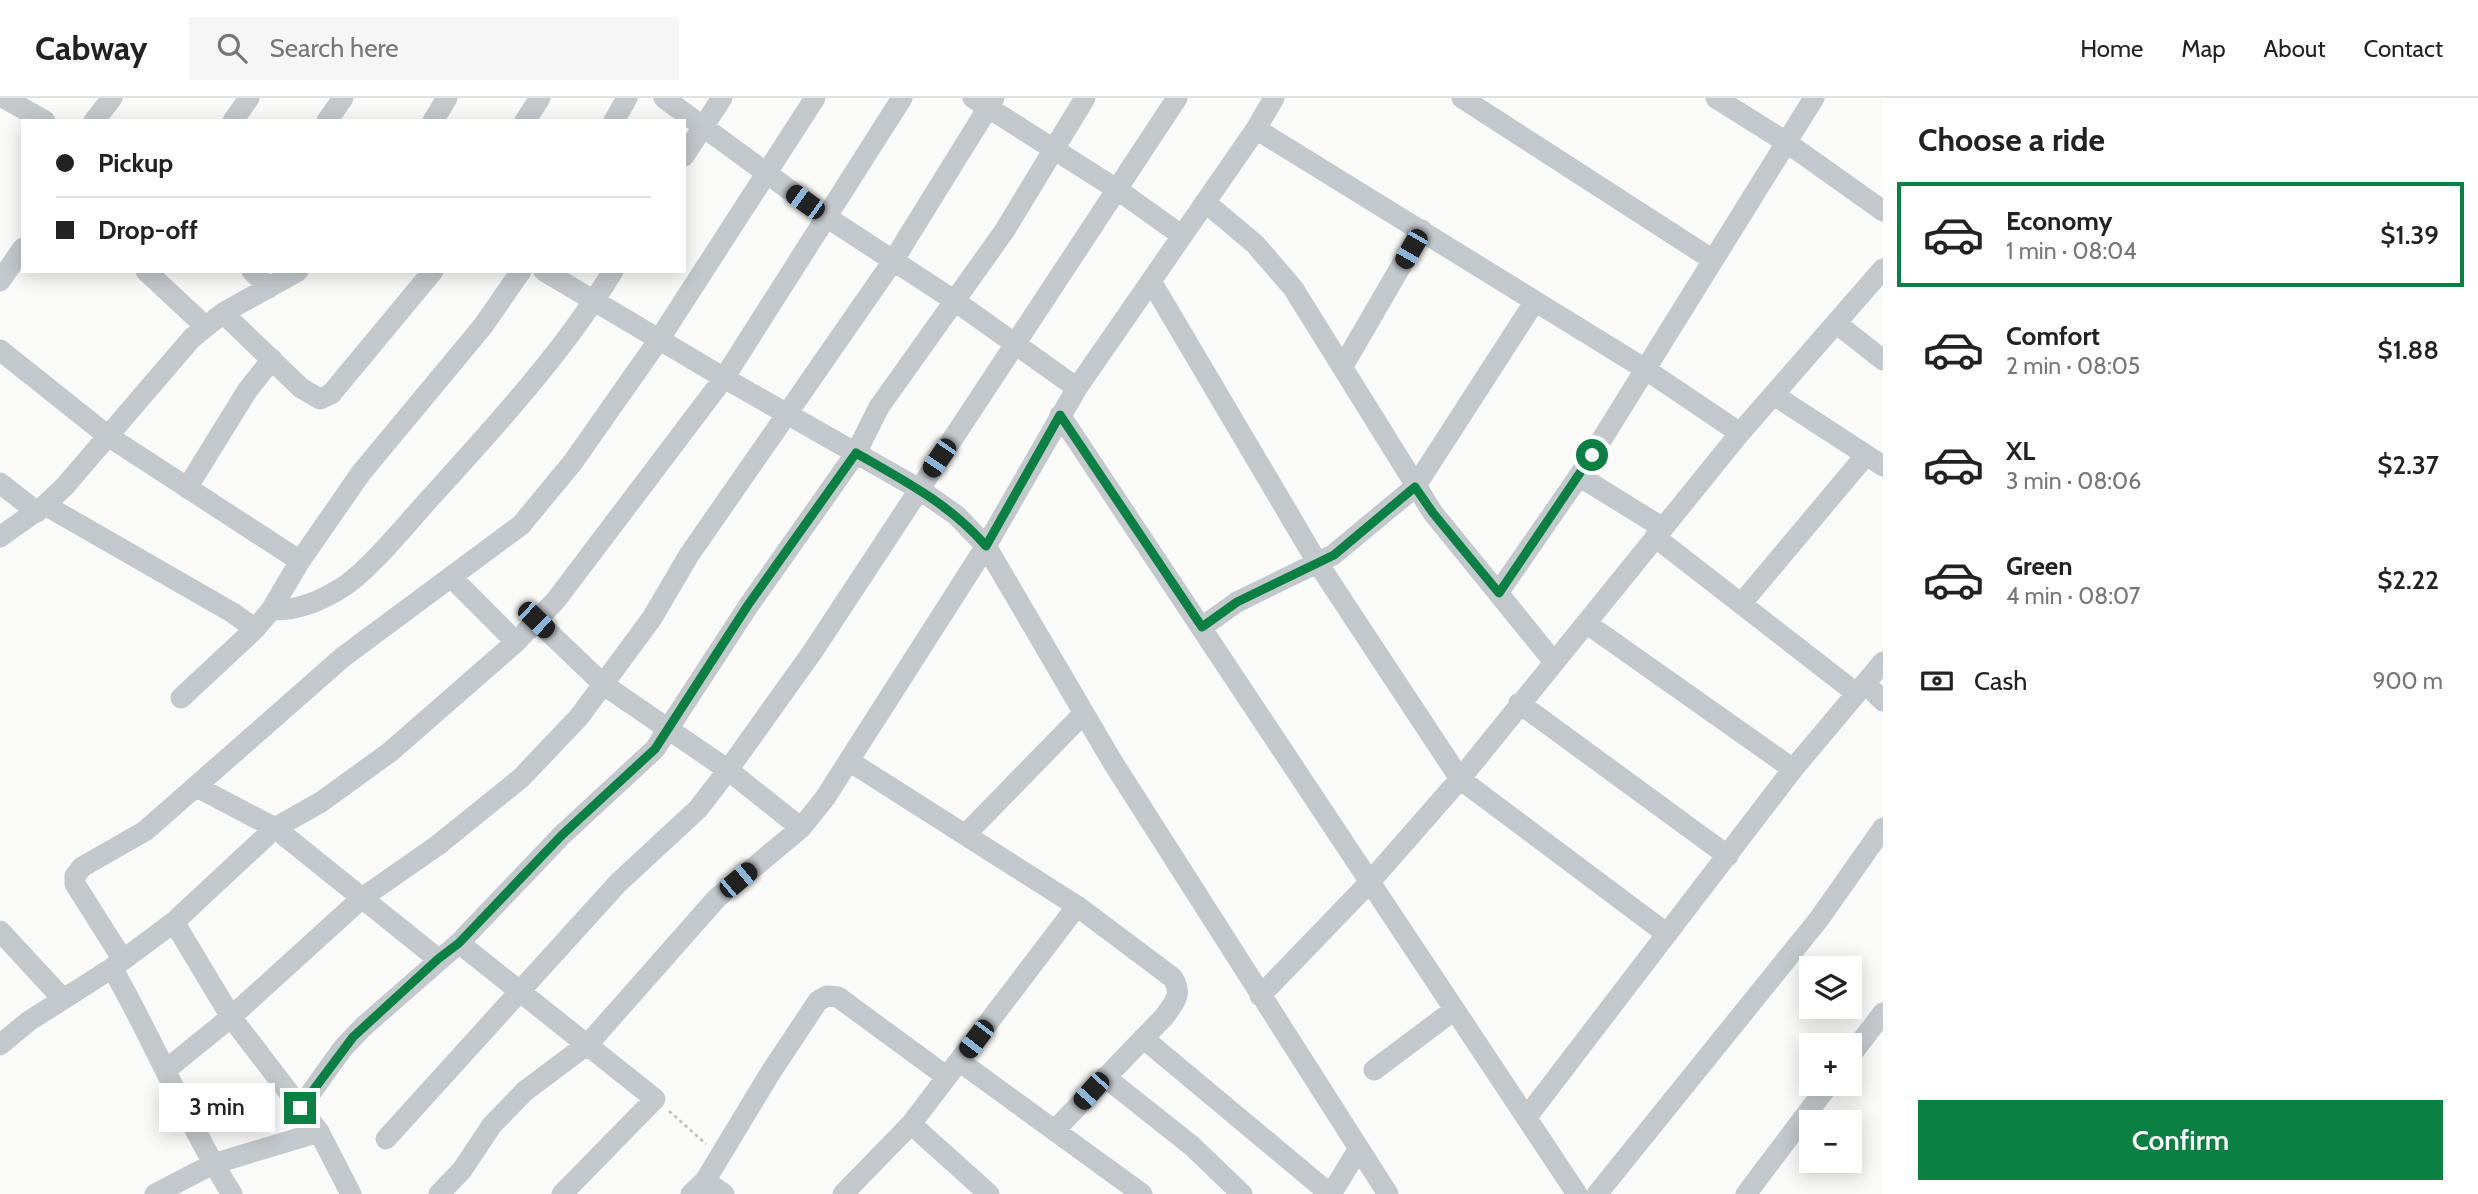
<!DOCTYPE html>
<meta charset="utf-8">
<style>
body{margin:0;font-family:Cabin,sans-serif;background:#f6f6f6;color:#222;height:100vh;display:flex;flex-direction:column;font-size:26px;white-space:nowrap}
*{box-sizing:border-box;margin:0}
p{font-size:23px;color:#767676}
.icon{flex:none;width:38px;height:38px;fill:none;stroke:currentColor;stroke-width:2;stroke-linecap:round;stroke-linejoin:round}
.map{position:relative;flex:1;overflow:hidden}
.details{display:flex;flex-direction:column;background:#fff;width:595px}
.details>*{flex:none}
.guide{position:absolute;left:21px;top:21px;width:665px;height:154px;border-radius:0px;box-shadow:0 4px 18px #0003;display:grid;align-content:center;height:154px;padding:0 35px;background:#fff}
.tools{position:absolute;left:1799px;top:858px;display:grid;gap:14px}
.tools a{display:grid;place-items:center;width:63px;height:63px;border-radius:0px;background:#fff;box-shadow:0 4px 18px #0003;font-size:35px}
.end{position:absolute;width:32px;height:32px;margin:-16px;border:9px solid #0b8043;background:#fff;box-shadow:0 0 0 4px #fff}
.from{border-radius:50%}
.bubble{position:absolute;height:49px;border-radius:0px;background:#fff;box-shadow:0 4px 18px #0003;font-size:23px;font-weight:600;line-height:49px;text-align:center}
.car{position:absolute;width:21px;height:42px;margin:-21px -10px;border-radius:9px;box-shadow:0 0 5px 2px #0007;background:linear-gradient(#222 24%,#8ab4d8 0 40%,#222 0 76%,#8ab4d8 0 86%,#222 0)}
.guide b{display:flex;align-items:center;gap:24px;height:66px;font-size:26px}
.guide b+b{border-top:2px solid #e0e0e0}
.guide i{width:18px;height:18px;background:#222}
ul{padding:0;list-style:none}
li{display:flex;align-items:center;gap:21px;height:105px;margin:0 14px 10px;padding:0 21px;border:4px solid transparent;border-radius:0px}
li div{flex:1}
li b{display:block;font-size:26px}
li em{font-style:normal;font-weight:600}
li.active{border-color:#0b8043}
li>.icon{width:63px;height:63px;stroke-width:1.5}
h2{padding:0 35px;font-size:32px;line-height:84px}
.pay{display:flex;align-items:center;gap:18px;height:77px;padding:0 35px;font-size:26px}
.pay p{margin-inline-start:auto}
.button{display:flex;gap:14px;margin-top:auto;padding:14px 35px}
.button a{flex:1;height:80px;border-radius:0px;background:#0b8043;color:#fff;font-size:28px;font-weight:600;line-height:80px;text-align:center}
header{display:flex;align-items:center;gap:42px;box-sizing:border-box;height:98px;padding:0 35px;background:#fff;border-bottom:2px solid #e0e0e0}
header strong{font-size:33px}
nav{display:flex;gap:38px;margin-inline-start:auto;font-size:24px}
.search{width:490px;height:63px;background:#f6f6f6;display:flex;align-items:center;gap:18px;box-sizing:border-box;padding:0 24px;border-radius:0px;color:#767676;font-size:26px}
main{display:flex;flex:1;min-height:0}
.map>svg:first-child{display:block}
.lines{fill:none;stroke-linecap:round;stroke-linejoin:round}
.path{stroke:#bbbfc2;stroke-width:2.5;stroke-dasharray:3.5 3.5;stroke-linecap:butt}
.minor{stroke:#c3c8cc;stroke-width:21}
.route{stroke:#0b8043;stroke-width:9}
</style>
<header>
<strong>Cabway</strong>
<div class="search"><svg class="icon" aria-label="search" viewBox="0 0 24 24"><circle cx="10" cy="10" r="6"/><path d="M15 15l6 6"/></svg>Search here</div>
<nav><a>Home</a><a>Map</a><a>About</a><a>Contact</a></nav>
</header>
<main>
<div class="map">
<svg width="1883" height="1096" viewBox="0 0 1883 1096">
<rect width="100%" height="100%" fill="#fafaf8"/>
<g class="lines">
<path class="path" d="M669,1013L706,1046"/>
<path class="minor" d="M4,0L45,23
M664,0L825,118L955,203L1077,290
M973,0L1118,92L1181,137
M1462,0L1713,162
M1716,0L1786,44L1883,113
M94,23L112,0
M233,23L249,0
M327,23L343,0
M433,23L447,0
M525,23L540,0
M614,23L627,0
M1256,31L1645,271L1740,335
M684,58L722,0
M1205,104L1255,146L1293,190L1433,415L1554,564
M146,173L206,229
M252,173L269,190
M544,173L724,280L919,391L956,417L986,448L1112,663L1388,1096
M0,183L23,150
M1151,183L1317,464L1460,681L1667,836
M223,215L301,290L320,301L331,296L433,173
M1836,225L1883,262
M0,252L108,338L300,463
M1343,268L1422,132
M1774,297L1883,368
M1060,317L1577,1096
M1579,378L1663,430
M0,385L37,414
M187,390L247,293L272,261
M45,407L233,515L255,531L271,512L300,463L361,375L483,228L521,173
M0,439L45,407L65,388L192,240L223,215L298,173
M1655,439L1856,595
M451,479L516,544
M1498,495L1579,378L1814,0
M1741,506L1866,357
M271,512C299,513 323,502 346,487C373,468 408,424 432,398C496,327 562,256 613,173
M536,522L604,587L728,672L801,730
M1586,525L1793,671
M1202,529L1237,504L1333,457L1415,389L1535,203
M1865,585L1883,603
M181,600L255,531
M1519,605L1728,758
M849,663L1077,808L1173,880C1183,897 1174,905 1164,919L1055,1032
M197,689L275,730L438,861
M965,737L1083,616
M174,824L231,919L319,1034L351,1096
M0,833L62,900
M459,845L655,1001L562,1096
M123,862L75,786V778L82,769L145,733L343,559L521,427L573,364L660,240L815,0
M112,870C155,944 186,1024 232,1096
M1260,898L1368,786L1460,681L1740,335L1883,171
M1143,940L1330,1096
M0,947L29,923L112,870L174,824L275,730L321,704L390,654L516,544L556,502L724,280L902,0
M1850,958L1883,915
M959,963L1142,1096
M167,971L231,919L362,800L438,747L521,680L579,619L652,520L689,457L893,163L994,0
M1374,972L1454,912
M1105,979L1192,1048L1242,1096
M300,1010L343,950L363,929L459,845L562,737L655,651L749,507L856,355L879,309L1005,132L1085,0
M1526,1020L1793,671L1883,564
M911,1026L989,1096
M386,1041L618,785L698,711L728,672L813,553L1177,0
M705,1083L724,1096
M155,1096L213,1066L319,1034
M439,1096L462,1072L492,1027L525,993L589,945L717,800L801,730L825,700L986,448L1077,290L1256,31L1274,0
M691,1096L705,1083L769,977L818,903L827,898L838,899L947,979
M843,1096L911,1026L1077,808
M1331,1096L1358,1052
M1597,1096L1819,821L1883,730
M1746,1096L1830,985"/>
</g>
<g class="lines">
<path class="route" d="M300,1010L353,939L438,861L459,845L562,737L655,651L748,507L856,355C903,382 950,406 986,448L1060,317L1202,529L1237,504L1334,457L1415,389L1433,415L1499,495L1592,357"/>
</g>
</svg>
<div class="tools">
<a><svg class="icon" aria-label="layers" viewBox="0 0 24 24"><path d="M12 4l9 5-9 5-9-5zM3 14l9 5 9-5"/></svg></a>
<a>+</a>
<a>−</a>
</div>
<i class="end from" style="left:1592px;top:357px"></i>
<i class="end" style="left:300px;top:1010px"></i>
<div class="bubble" style="left:159px;top:985px;width:116px">3 min</div>
<i class="car" style="left:805px;top:104px;rotate:306deg"></i>
<i class="car" style="left:1411px;top:151px;rotate:210deg"></i>
<i class="car" style="left:939px;top:360px;rotate:214deg"></i>
<i class="car" style="left:536px;top:522px;rotate:134deg"></i>
<i class="car" style="left:738px;top:782px;rotate:50deg"></i>
<i class="car" style="left:976px;top:941px;rotate:217deg"></i>
<i class="car" style="left:1091px;top:993px;rotate:222deg"></i>
<div class="guide">
<b><i class="from"></i>Pickup</b>
<b><i></i>Drop-off</b>
</div>
</div>
<section class="details">
<h2>Choose a ride</h2>
<ul>
<li class="active"><svg class="icon" aria-label="car" viewBox="0 0 24 24"><path d="M5 17H2v-5l4-1 3-4h7l3 4 3 1v5h-3M9 17h6M6 11h13"/><circle cx="7" cy="17" r="2"/><circle cx="17" cy="17" r="2"/></svg><div><b>Economy</b><p>1 min · 08:04</p></div><em>$1.39</em></li>
<li><svg class="icon" aria-label="car" viewBox="0 0 24 24"><path d="M5 17H2v-5l4-1 3-4h7l3 4 3 1v5h-3M9 17h6M6 11h13"/><circle cx="7" cy="17" r="2"/><circle cx="17" cy="17" r="2"/></svg><div><b>Comfort</b><p>2 min · 08:05</p></div><em>$1.88</em></li>
<li><svg class="icon" aria-label="car" viewBox="0 0 24 24"><path d="M5 17H2v-5l4-1 3-4h7l3 4 3 1v5h-3M9 17h6M6 11h13"/><circle cx="7" cy="17" r="2"/><circle cx="17" cy="17" r="2"/></svg><div><b>XL</b><p>3 min · 08:06</p></div><em>$2.37</em></li>
<li><svg class="icon" aria-label="car" viewBox="0 0 24 24"><path d="M5 17H2v-5l4-1 3-4h7l3 4 3 1v5h-3M9 17h6M6 11h13"/><circle cx="7" cy="17" r="2"/><circle cx="17" cy="17" r="2"/></svg><div><b>Green</b><p>4 min · 08:07</p></div><em>$2.22</em></li>
</ul>
<div class="pay"><svg class="icon" aria-label="cash" viewBox="0 0 24 24"><path d="M3 7h18v10H3z"/><circle cx="12" cy="12" r="2"/></svg>Cash<p>900 m</p></div>
<div class="button"><a>Confirm</a></div>
</section>
</main>
